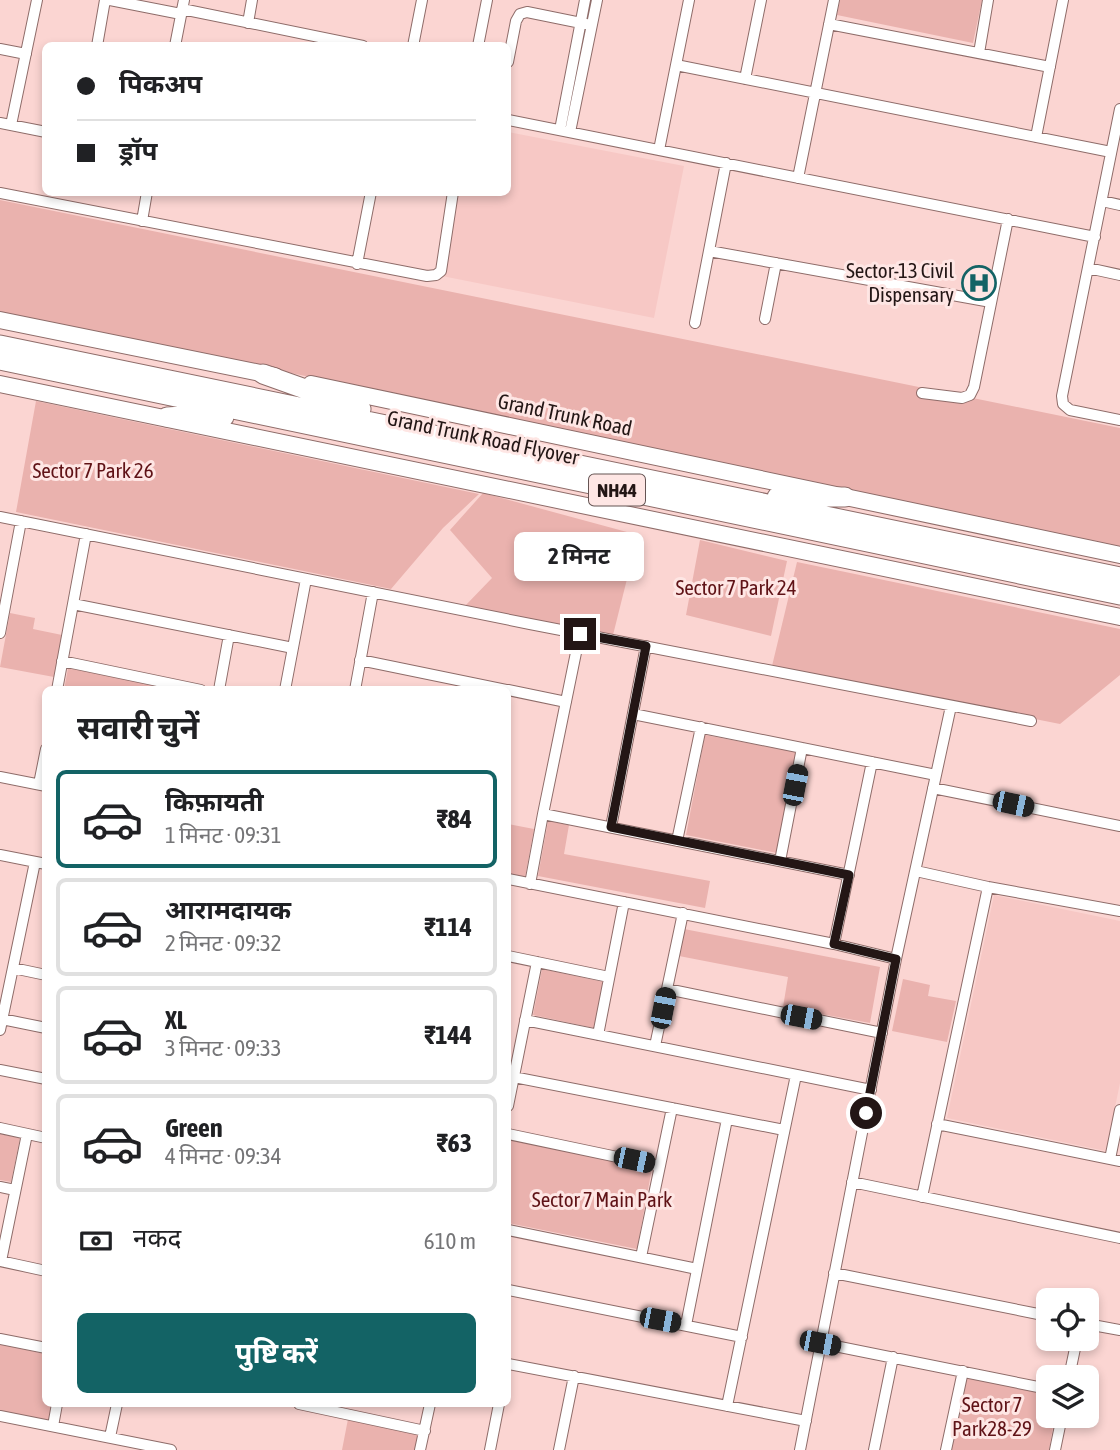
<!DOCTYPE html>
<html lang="hi">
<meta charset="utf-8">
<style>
body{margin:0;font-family:"Asap Condensed","Noto Sans Devanagari",sans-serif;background:#f2f2f2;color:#202124;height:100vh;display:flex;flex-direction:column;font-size:26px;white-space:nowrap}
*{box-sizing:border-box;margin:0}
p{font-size:23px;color:#757577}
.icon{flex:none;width:38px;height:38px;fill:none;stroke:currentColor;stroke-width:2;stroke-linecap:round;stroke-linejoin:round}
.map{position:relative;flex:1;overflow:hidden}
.drawer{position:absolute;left:42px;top:686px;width:469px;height:721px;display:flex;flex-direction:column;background:#fff;border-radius:10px;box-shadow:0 4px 10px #0003}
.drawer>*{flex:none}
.guide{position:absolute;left:42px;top:42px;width:469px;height:154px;border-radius:10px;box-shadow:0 4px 10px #0003;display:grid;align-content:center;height:154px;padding:0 35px;background:#fff}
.controls{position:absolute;left:1036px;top:1288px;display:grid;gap:14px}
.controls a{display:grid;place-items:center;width:63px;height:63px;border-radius:10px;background:#fff;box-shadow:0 4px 10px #0003;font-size:35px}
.end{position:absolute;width:32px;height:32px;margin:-16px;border:9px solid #231615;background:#fff;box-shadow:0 0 0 4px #fff}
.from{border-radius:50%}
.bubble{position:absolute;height:49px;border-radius:10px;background:#fff;box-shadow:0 4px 10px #0003;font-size:23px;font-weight:700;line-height:49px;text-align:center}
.car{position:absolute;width:21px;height:42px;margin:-21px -10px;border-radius:9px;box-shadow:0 0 5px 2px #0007;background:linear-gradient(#222 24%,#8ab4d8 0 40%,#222 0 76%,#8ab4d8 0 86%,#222 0)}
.guide b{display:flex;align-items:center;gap:24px;height:66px;font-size:26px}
.guide b+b{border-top:2px solid #e0e0e0}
.guide i{width:18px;height:18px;background:#202124}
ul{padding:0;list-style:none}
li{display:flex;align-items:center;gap:21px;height:98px;margin:0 14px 10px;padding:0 21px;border:4px solid #e0e0e0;border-radius:10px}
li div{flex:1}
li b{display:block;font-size:26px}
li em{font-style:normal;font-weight:700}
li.on{border-color:#136365}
li>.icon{width:63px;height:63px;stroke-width:1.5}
h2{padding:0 35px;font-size:32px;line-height:84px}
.pay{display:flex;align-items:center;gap:18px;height:77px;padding:0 35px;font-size:26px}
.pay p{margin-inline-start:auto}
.action{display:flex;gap:14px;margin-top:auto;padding:14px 35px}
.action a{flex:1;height:80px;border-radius:10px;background:#136365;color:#fff;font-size:28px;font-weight:700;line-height:80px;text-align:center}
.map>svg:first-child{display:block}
.built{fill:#f7c8c5}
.green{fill:#eab2ae}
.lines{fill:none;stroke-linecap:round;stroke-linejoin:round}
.street-casing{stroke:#8e6c69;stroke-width:12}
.primary-casing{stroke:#8e6c69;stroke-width:18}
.highway-casing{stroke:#8e6c69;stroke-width:21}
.street{stroke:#fff;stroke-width:10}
.primary{stroke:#fff;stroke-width:16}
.highway{stroke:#fff;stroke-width:19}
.route{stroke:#231615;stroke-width:9}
.labels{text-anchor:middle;stroke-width:6;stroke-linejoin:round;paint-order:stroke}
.shield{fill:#fee6e4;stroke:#655453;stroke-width:2}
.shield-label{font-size:19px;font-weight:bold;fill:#231615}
.poi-label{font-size:21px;fill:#231615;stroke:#fee6e4;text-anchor:end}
.street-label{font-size:21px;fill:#231615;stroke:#fee6e4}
.park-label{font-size:21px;fill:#5f1216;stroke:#fee6e4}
</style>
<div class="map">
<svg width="1120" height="1450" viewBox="0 0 1120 1450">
<rect width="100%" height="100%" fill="#fbd5d2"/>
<path class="built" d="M508,132L684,166L654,318L442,276L458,193L508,192Z
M994,895L1120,921V1083L1106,1151L947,1118Z"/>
<path class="green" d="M840,0H982L973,43L837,15Z
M0,200L1120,428V547L0,312Z
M36,401L479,494L443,528L391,589L16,512Z
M483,493L638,535L613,635L464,607L492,578L450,530Z
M700,540L787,561L771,636L686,615Z
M797,562L1120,629V675L1060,724L772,666Z
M10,613L35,618L33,629L62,635L54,677L0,667Z
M68,668L176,689L64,690Z
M705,735L796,752L777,853L686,835Z
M548,821L569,825L564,854L710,881L705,908L538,876Z
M508,824L534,829L525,878L508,874Z
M684,929L880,967L870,1023L783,1007L788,977L679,956Z
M542,969L604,982L594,1028L533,1015Z
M903,979L930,985L928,996L956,1001L947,1042L892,1031Z
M0,1134L20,1138L11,1182L0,1180Z
M509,1140L652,1168L637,1249L508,1223Z
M0,1344L45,1354L46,1404H53L49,1423L0,1413Z
M967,1377L1048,1395V1416H1055L1049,1450H949Z
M348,1419L419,1434L416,1450H342Z"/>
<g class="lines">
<g class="street-casing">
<path id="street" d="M110,0L181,14
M182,9L363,46
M248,23L252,0
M829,24L1050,67
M97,46L105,0
M175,46L184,0
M413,46L422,0
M478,46L487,0
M0,49L26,54
M979,53L988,0
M508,62L516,21L520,14L527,12L586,24
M676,65L1111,152
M745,79L761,0
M1120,109L1062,396L1063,404L1070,410L1120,420
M508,120L1095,237
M0,123L46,132
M11,125L37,0
M560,130L585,0
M570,132L597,0
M1036,137L1063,0
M659,150L689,0
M798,178L834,0
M0,193L427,276L436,275L441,271L453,192
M1102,201L1120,205
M142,221L147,192
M709,251L991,302
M357,264L371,192
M1088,268L1120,275
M765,319L776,263
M695,323L726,163
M922,393L962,398L970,395L974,387L1008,219
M0,517L530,624L1031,721
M73,604L293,648
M0,633L21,521
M360,660L506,690
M62,661L201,690
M57,690L86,534
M219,690L229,635
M285,690L306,579
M355,690L373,592
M508,690L566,702
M633,714L936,775
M0,777L46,786
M39,784L46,749
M933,788L1120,826
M543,814L849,875
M611,827L646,646
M677,841L701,727
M0,855L46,864
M780,861L802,748
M916,871L988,887L1120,911
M508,879L834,944L896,959
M530,884L543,814L580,633
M834,944L872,762
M508,956L609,977
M13,968L46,975
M667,989L882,1033
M2,1019L46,1028
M525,1020L871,1090
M0,1030L35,862
M598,1035L624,902
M655,1046L683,913
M0,1070L46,1079
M508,1076L784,1130
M508,1106L537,962
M937,1124L1120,1161
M0,1128L46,1138
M508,1134L660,1166
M1110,1159L1120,1110
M852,1182L1120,1238
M0,1187L15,1190
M922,1197L988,887
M508,1230L697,1269
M641,1257L672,1108
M0,1261L46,1271
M1,1261L27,1134
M834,1273L1048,1316
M508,1290L742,1337
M1087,1324L1120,1330
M686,1325L727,1119
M0,1339L46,1348
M820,1343L1048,1389
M508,1364L806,1421
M1069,1377L1077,1339
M299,1404L425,1431
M727,1406L796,1075
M0,1416L171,1450
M53,1426L57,1404
M110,1437L117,1404
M420,1450L430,1404
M490,1450L499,1404
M559,1450L574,1376
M800,1450L896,959L951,706
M874,1450L893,1357
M946,1450L963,1371
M1055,1450L1062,1416"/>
</g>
<g class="primary-casing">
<path id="primary" d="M0,320L275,376
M0,384L1120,617
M311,384L1120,555"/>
</g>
<g class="highway-casing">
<path id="highway" d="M0,345L1120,577
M0,360L1120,595
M263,374L361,409
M167,417L198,415L224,417
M777,497H845"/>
</g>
<use href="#street" class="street"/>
<use href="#primary" class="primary"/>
<use href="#highway" class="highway"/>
</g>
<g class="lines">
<path class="route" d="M580,634L646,646L611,827L849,875L834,944L896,959L866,1113"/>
</g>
<defs>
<g id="hospital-ring" transform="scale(1.75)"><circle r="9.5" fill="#fee6e4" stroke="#136365" stroke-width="1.5"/><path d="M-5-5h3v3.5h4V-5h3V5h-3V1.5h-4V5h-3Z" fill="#136365"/></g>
</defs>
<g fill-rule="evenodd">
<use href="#hospital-ring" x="979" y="283"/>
</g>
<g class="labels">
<rect class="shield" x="589" y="474.5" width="56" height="31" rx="5"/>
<g class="shield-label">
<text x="617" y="497">NH44</text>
</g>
<g class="poi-label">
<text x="954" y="278">Sector-13 Civil<tspan x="954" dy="24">Dispensary</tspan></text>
</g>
<g class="street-label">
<text transform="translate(565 415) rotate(12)" y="7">Grand Trunk Road</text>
<text transform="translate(483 438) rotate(12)" y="7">Grand Trunk Road Flyover</text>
</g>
<g class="park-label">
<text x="93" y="478">Sector 7 Park 26</text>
<text x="736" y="595">Sector 7 Park 24</text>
<text x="602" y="1207">Sector 7 Main Park</text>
<text x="992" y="1412">Sector 7<tspan x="992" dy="24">Park28-29</tspan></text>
</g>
</g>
</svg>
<div class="controls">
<a><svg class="icon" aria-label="locate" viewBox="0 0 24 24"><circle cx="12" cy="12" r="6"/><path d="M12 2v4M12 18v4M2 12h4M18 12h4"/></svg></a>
<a><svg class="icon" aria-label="layers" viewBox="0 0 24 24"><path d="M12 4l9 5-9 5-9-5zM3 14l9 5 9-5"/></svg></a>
</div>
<i class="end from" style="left:866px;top:1113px"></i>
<i class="end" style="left:580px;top:634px"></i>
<div class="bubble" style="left:514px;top:532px;width:130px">2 मिनट</div>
<i class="car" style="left:795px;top:785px;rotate:11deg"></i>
<i class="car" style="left:1013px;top:804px;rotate:102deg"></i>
<i class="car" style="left:663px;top:1008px;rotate:11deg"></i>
<i class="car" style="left:801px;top:1017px;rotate:101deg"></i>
<i class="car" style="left:634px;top:1160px;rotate:102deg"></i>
<i class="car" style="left:660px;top:1320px;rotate:101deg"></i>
<i class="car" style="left:820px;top:1343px;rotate:101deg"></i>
<div class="guide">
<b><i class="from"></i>पिकअप</b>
<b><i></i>ड्रॉप</b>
</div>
<section class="drawer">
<h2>सवारी चुनें</h2>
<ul>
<li class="on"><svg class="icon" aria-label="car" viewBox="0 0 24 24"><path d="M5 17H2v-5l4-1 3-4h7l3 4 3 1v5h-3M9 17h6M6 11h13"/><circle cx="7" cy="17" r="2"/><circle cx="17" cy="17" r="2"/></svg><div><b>किफ़ायती</b><p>1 मिनट · 09:31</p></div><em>₹84</em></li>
<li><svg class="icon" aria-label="car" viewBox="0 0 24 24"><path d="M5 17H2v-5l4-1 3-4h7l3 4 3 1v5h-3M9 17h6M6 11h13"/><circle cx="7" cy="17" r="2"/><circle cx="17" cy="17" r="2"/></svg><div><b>आरामदायक</b><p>2 मिनट · 09:32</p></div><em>₹114</em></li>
<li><svg class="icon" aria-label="car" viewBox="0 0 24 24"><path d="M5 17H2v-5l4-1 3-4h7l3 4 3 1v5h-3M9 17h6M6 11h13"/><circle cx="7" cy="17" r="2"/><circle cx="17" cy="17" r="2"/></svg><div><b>XL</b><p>3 मिनट · 09:33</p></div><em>₹144</em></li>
<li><svg class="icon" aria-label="car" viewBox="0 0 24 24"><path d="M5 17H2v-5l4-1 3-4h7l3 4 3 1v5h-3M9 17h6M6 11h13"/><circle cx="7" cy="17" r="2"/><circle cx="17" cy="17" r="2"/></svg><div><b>Green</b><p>4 मिनट · 09:34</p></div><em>₹63</em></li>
</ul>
<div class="pay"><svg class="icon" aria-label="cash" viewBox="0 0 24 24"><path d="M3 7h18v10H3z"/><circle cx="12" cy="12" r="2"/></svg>नकद<p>610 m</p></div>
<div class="action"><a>पुष्टि करें</a></div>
</section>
</div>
